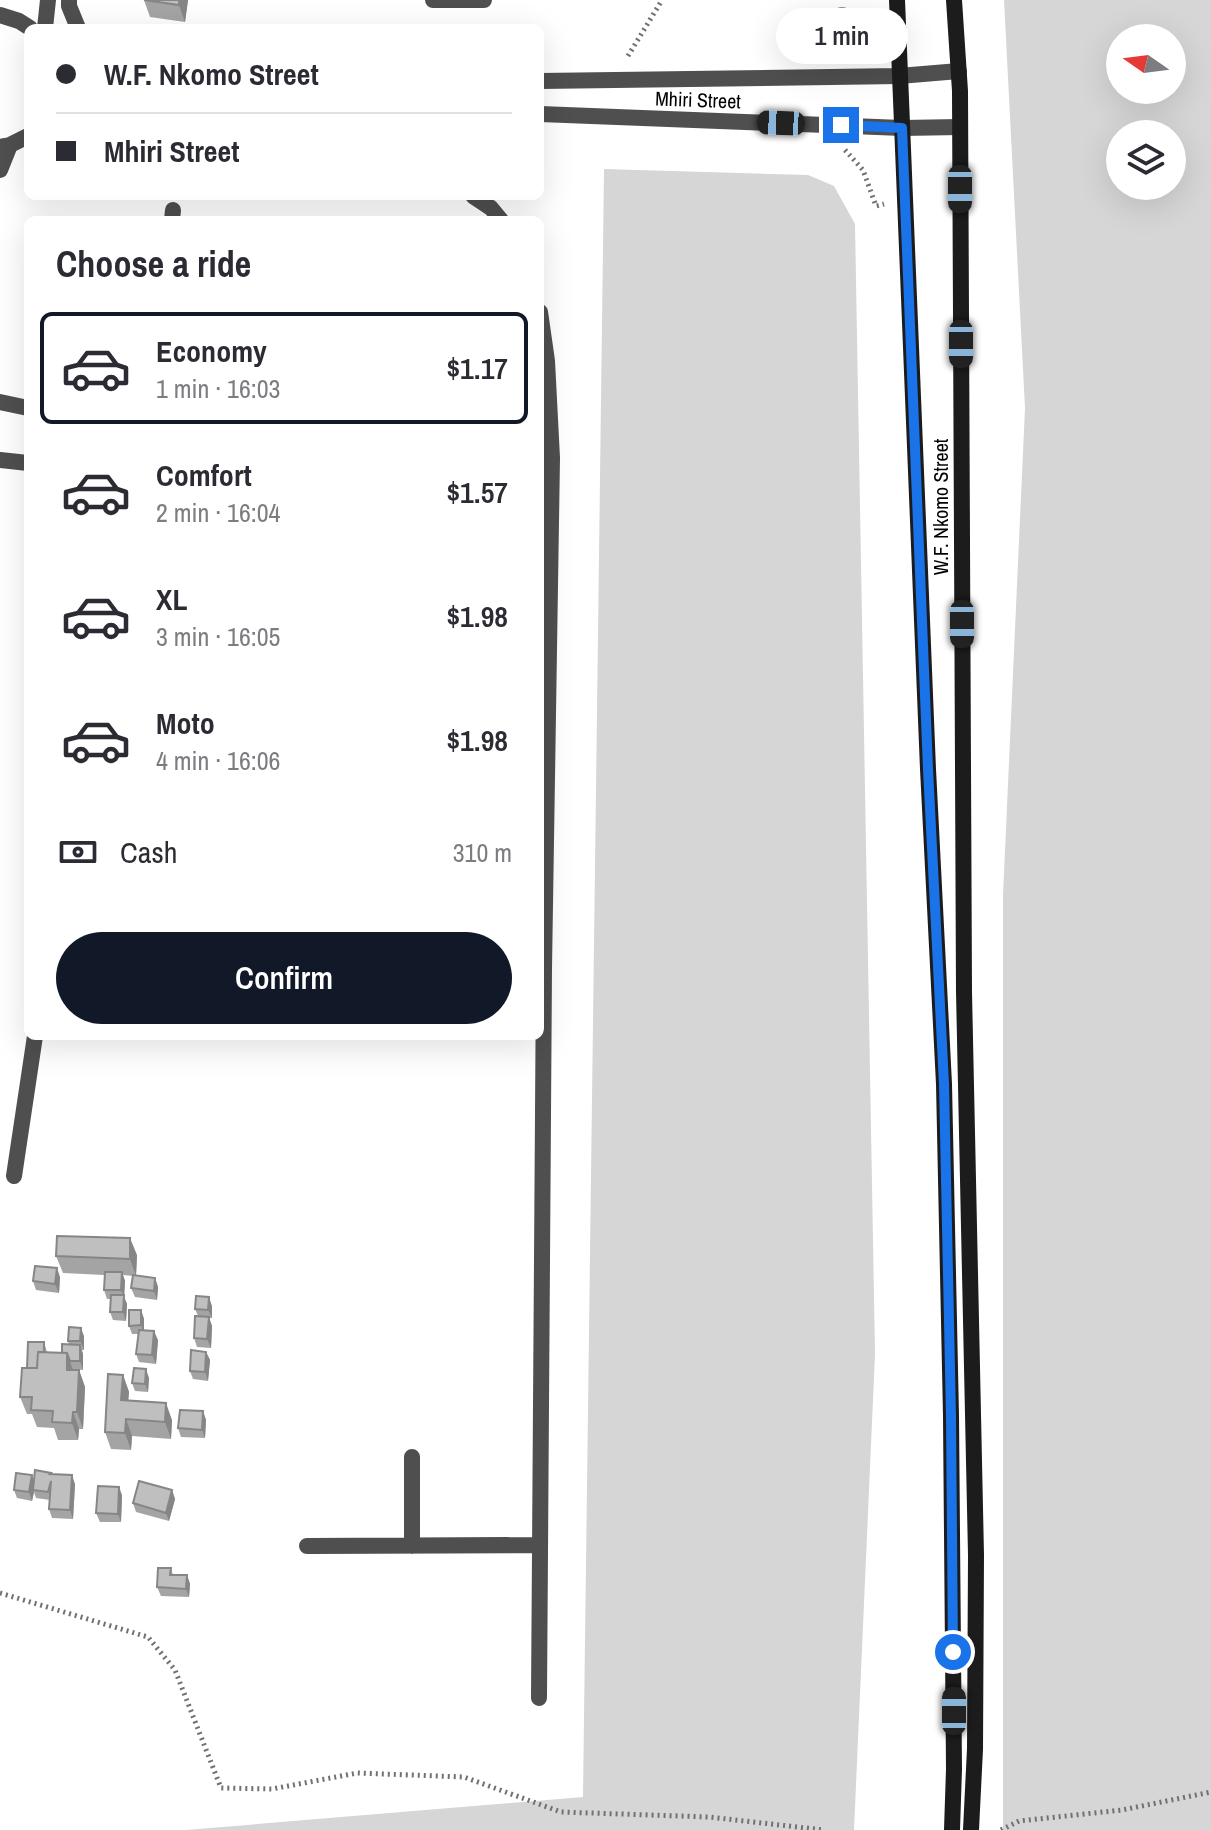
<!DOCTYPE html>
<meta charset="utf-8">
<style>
body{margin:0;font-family:"Archivo Narrow",sans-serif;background:#f2f2f3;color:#2b2b33;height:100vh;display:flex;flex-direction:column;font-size:30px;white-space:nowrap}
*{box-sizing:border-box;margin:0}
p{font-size:26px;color:#7c7c81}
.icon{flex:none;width:44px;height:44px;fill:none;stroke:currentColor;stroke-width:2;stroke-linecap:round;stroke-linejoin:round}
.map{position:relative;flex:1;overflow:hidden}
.side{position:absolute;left:24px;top:216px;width:520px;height:824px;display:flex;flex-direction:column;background:#fff;border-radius:12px;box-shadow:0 8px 32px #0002}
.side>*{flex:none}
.guide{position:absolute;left:24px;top:24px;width:520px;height:176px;border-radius:12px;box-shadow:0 8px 32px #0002;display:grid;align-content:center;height:176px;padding:0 32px;background:#fff}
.needle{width:52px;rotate:284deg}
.buttons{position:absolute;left:1106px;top:24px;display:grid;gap:16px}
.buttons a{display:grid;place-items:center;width:80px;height:80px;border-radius:50%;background:#fff;box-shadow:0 8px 32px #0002;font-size:40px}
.end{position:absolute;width:36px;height:36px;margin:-18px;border:10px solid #1a73e8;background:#fff;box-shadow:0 0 0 4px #fff}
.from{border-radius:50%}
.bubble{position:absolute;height:56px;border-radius:28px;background:#fff;box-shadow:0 8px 32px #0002;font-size:26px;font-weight:600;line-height:56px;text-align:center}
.car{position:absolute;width:24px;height:48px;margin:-24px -12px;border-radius:10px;box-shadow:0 0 6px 2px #0007;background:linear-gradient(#222 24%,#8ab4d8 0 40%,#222 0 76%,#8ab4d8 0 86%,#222 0)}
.guide b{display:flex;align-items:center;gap:28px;height:76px;font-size:30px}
.guide b+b{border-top:2px solid #e1e1e2}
.guide i{width:20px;height:20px;background:#2b2b33}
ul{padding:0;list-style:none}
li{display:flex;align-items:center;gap:24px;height:112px;margin:0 16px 12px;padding:0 16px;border:4px solid transparent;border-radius:12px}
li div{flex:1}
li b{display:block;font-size:30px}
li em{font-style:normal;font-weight:600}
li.current{border-color:#111827}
li>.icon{width:72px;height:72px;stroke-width:1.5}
h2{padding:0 32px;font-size:36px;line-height:96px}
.pay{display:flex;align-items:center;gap:20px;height:88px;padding:0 32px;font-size:30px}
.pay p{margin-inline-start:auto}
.cta{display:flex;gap:16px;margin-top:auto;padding:16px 32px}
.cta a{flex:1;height:92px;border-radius:48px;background:#111827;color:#fff;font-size:32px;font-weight:600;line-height:92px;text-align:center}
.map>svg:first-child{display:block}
.green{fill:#d6d6d6;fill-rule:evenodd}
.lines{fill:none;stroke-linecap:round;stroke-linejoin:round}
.path{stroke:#717171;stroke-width:5;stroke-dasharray:2 4;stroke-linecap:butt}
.street{stroke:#4f4f4f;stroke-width:16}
.secondary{stroke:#1c1c1c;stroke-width:16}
.tree{fill:#8c8c8c}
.wall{fill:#a4a4a4}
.shaded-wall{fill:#868686}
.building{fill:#bfbfbf;stroke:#868686;stroke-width:2}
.route{stroke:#1a73e8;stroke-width:10}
.labels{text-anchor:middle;stroke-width:6;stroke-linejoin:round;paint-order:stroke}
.street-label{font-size:20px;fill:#000;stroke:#fff}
</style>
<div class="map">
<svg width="1211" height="1830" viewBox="0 0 1211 1830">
<rect width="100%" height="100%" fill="#fff"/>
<path class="green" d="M1004,0H1211V1830H1003V895L1025,408ZM1120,38H1172V90H1120ZM1120,134H1172V186H1120Z
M604,169L808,175L834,186L855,224L875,1354L854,1830H186L583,1797Z"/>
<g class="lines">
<path class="path" d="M628,56L662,0
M845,150L863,170L876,206L884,204
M0,1593L148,1637L175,1670L221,1788L272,1789L357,1773L464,1777L561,1812L709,1817L824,1830
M1001,1830L1019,1821L1122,1810L1211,1792"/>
<path class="street" d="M69,0V6L78,28
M433,0H484
M0,15L19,21L30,28
M45,28L48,0
M540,81L899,76L959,71
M540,114L902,128L960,127
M0,147L10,145L28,136
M0,170L10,145
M473,196L491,208L501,220
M172,220L173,210
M0,402L28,408
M0,460L28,463
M14,1176L35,1036
M412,1457V1546
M307,1546L539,1545
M539,1698L544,968L552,458L547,361L540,312"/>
<path class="secondary" d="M897,0L928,769L944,1084L951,1416L954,1769L952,1830
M954,0L960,91L964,992L976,1555L975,1749L971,1830"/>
</g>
<g class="tree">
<circle cx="842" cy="19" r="12"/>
<circle cx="805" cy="23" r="12"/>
</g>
<path class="wall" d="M144,0H188L185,22L150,17Z
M137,1255L136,1276L155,1278L158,1287L157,1300L135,1297L131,1288L133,1276L123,1275L125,1281L124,1297L127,1304L126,1321L113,1320L110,1312L111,1299H107L104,1290V1275L63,1273L56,1256Z
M60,1277L59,1293L36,1290L33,1281Z
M212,1306V1318H209L212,1326L211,1348L197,1347L194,1338L198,1316L195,1309Z
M141,1310L144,1319V1330L158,1340L156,1364L139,1362L136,1354L138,1334H132L129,1326Z
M84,1336V1350H82L83,1354V1370L73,1369L79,1370L85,1387L83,1429H79L78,1440H58L54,1428L37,1427L32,1414H27L20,1397L44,1342L47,1352L62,1353L69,1345L68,1341Z
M206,1352L210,1360L208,1381L193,1379L190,1371Z
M123,1375L129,1392L128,1400L172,1420L171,1439L132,1436L131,1450L111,1449L105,1432Z
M149,1378L148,1392L135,1391L132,1383Z
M203,1411L206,1420L205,1438L181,1437L178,1428Z
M51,1474L75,1484L73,1519L52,1518L49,1509L50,1500L36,1498L34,1492L32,1501L17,1498L14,1490L32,1475L34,1481Z
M172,1490L175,1499L169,1521L136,1512L133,1503Z
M122,1495L121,1522H100L96,1513Z
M171,1568L173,1575H187L190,1584L189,1597L161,1596L157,1587Z"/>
<path class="shaded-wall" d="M179,0H188L185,22L179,5Z
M130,1238L137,1255L136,1276L130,1259Z
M57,1268L60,1277L59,1293L55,1284Z
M122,1272L125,1281L124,1297L127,1304L126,1321L123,1312L124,1297L121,1290Z
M155,1278L158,1287L157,1300L154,1291Z
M209,1297L212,1306V1318L208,1310Z
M141,1310L144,1319V1334L141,1325Z
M209,1317L212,1326L211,1348L207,1339Z
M81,1328L84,1336V1350L80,1341Z
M154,1331L158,1340L156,1364L152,1355Z
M80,1345L83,1354V1370L80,1361Z
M206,1352L210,1360L208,1381L205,1372Z
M67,1353L73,1370H67Z
M146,1369L149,1378L148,1392L145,1384Z
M79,1370L85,1387L83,1429L77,1412Z
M123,1375L129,1392L127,1417L121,1400Z
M166,1403L172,1420L171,1439L165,1422Z
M203,1411L206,1420L205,1438L202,1430Z
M73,1412L79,1429L78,1440L72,1423Z
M126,1419L132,1436L131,1450L125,1433Z
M32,1475L35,1484L33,1490L34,1492L32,1501L29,1492Z
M72,1475L75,1484L73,1519L70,1510Z
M119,1487L122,1495L121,1522L118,1514Z
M172,1490L175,1499L169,1521L166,1513Z
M187,1575L190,1584L189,1597L186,1589Z"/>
<path class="building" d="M144,0H179V5Z
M57,1236L130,1238V1259L56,1256Z
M35,1266L57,1268L55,1284L33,1281Z
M105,1272H122L121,1290H104Z
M133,1275L155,1278L154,1291L131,1288Z
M111,1295H124L123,1312H110Z
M196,1296L209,1297L208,1310L195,1309Z
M129,1310H141V1325L129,1326Z
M195,1316L209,1317L207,1339L194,1338Z
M69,1327L81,1328L80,1341H68Z
M139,1330L154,1331L152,1355L136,1354Z
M28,1342H44V1352H38L37,1368H27Z
M62,1344L80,1345V1361H70L67,1353H62Z
M191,1350L206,1352L205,1372L190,1371Z
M38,1352L67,1353V1370H79L77,1412H73L72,1423L52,1422L53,1411L31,1410L32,1397H20L22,1368H37Z
M134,1368L146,1369L145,1384L132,1383Z
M108,1374L123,1375L121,1400L166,1403L165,1422L126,1419L125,1433L105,1432Z
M180,1410L203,1411L202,1430L178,1428Z
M35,1470L51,1473L50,1474L72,1475L70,1510L49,1509L51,1481L48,1492L33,1490Z
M16,1473L32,1475L29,1492L14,1490Z
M139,1481L172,1490L166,1513L133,1503Z
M98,1486L119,1487L118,1514L96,1513Z
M158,1568H171L170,1575H187L186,1589L157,1587Z"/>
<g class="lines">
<path class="route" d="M841,125L902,128L928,769L944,1084L951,1416L953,1652"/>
</g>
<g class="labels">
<g class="street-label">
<text transform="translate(698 100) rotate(2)" y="7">Mhiri Street</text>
<text transform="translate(941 507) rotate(-90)" y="7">W.F. Nkomo Street</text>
</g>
</g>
</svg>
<div class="buttons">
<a><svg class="needle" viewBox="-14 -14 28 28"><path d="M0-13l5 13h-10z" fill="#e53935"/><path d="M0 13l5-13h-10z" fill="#7c7c81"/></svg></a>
<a><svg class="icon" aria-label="layers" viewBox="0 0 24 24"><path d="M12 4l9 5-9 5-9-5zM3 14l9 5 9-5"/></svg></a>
</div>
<i class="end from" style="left:953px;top:1652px"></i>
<i class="end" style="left:841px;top:125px"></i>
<div class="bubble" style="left:776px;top:8px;width:132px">1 min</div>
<i class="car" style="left:781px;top:123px;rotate:272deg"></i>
<i class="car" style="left:960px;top:189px;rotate:180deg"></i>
<i class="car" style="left:961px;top:344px;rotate:180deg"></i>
<i class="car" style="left:962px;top:624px;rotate:180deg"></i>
<i class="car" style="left:954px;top:1711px;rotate:0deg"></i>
<div class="guide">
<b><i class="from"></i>W.F. Nkomo Street</b>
<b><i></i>Mhiri Street</b>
</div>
<section class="side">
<h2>Choose a ride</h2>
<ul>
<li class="current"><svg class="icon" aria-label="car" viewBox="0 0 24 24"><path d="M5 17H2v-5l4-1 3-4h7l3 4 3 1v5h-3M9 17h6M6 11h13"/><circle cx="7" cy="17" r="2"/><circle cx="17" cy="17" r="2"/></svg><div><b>Economy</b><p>1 min · 16:03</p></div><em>$1.17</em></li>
<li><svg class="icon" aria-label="car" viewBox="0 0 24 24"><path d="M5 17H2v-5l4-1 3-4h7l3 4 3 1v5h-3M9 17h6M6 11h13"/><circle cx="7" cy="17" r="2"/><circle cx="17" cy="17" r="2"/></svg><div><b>Comfort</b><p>2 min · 16:04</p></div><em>$1.57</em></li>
<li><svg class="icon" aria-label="car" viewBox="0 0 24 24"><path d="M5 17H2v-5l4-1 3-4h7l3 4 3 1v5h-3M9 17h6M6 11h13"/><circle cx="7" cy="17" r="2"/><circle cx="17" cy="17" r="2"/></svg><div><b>XL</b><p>3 min · 16:05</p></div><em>$1.98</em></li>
<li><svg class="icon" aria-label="car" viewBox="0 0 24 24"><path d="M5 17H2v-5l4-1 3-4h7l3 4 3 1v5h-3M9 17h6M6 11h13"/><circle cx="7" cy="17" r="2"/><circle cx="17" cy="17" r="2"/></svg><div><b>Moto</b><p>4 min · 16:06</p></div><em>$1.98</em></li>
</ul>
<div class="pay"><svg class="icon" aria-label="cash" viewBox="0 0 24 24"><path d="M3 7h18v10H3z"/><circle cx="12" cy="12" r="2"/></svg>Cash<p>310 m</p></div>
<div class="cta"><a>Confirm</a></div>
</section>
</div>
